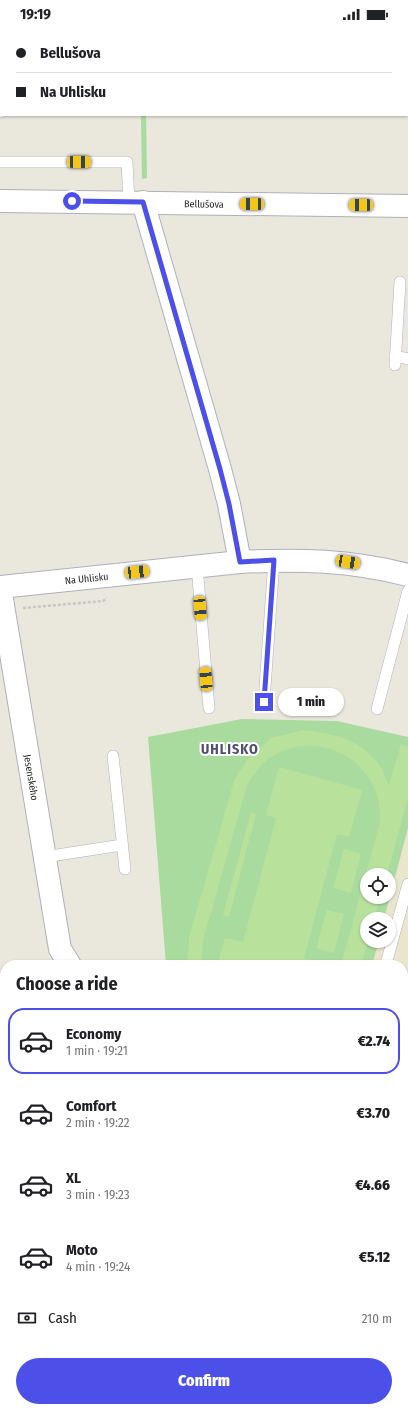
<!DOCTYPE html>
<meta charset="utf-8">
<style>
body{margin:0;font-family:"Fira Sans Condensed",sans-serif;background:#f2f2f2;color:#202124;height:100vh;display:flex;flex-direction:column;font-size:15px;white-space:nowrap}
*{box-sizing:border-box;margin:0}
p{font-size:13px;color:#757577}
.icon{flex:none;width:22px;height:22px;fill:none;stroke:currentColor;stroke-width:2;stroke-linecap:round;stroke-linejoin:round}
.map{position:relative;flex:1;overflow:hidden}
.sheet{position:absolute;left:0px;top:932px;width:408px;height:452px;display:flex;flex-direction:column;background:#fff;border-radius:16px 16px 0 0;box-shadow:0 1px 3px #0004}
.sheet>*{flex:none}
.top-card{position:absolute;left:0px;top:0px;width:408px;height:88px;box-shadow:0 1px 3px #0004;display:grid;align-content:center;height:88px;padding:0 16px;background:#fff}
.fabs{position:absolute;left:360px;top:840px;display:grid;gap:8px}
.fabs a{display:grid;place-items:center;width:36px;height:36px;border-radius:50%;background:#fff;box-shadow:0 1px 3px #0004;font-size:20px}
.end{position:absolute;width:18px;height:18px;margin:-9px;border:5px solid #4c4fe8;background:#fff;box-shadow:0 0 0 2px #fff}
.from{border-radius:50%}
.bubble{position:absolute;height:28px;border-radius:14px;background:#fff;box-shadow:0 1px 3px #0004;font-size:13px;font-weight:800;line-height:28px;text-align:center}
.car{position:absolute;width:12px;height:24px;margin:-12px -6px;border-radius:5px;box-shadow:0 0 3px 1px #0007;background:linear-gradient(#f5c518 24%,#345 0 40%,#f5c518 0 76%,#345 0 86%,#f5c518 0)}
.top-card b{display:flex;align-items:center;gap:14px;height:38px;font-size:15px}
.top-card b+b{border-top:1px solid #e0e0e0}
.top-card i{width:10px;height:10px;background:#202124}
ul{padding:0;list-style:none}
li{display:flex;align-items:center;gap:12px;height:66px;margin:0 8px 6px;padding:0 8px;border:2px solid transparent;border-radius:16px}
li div{flex:1}
li b{display:block;font-size:15px}
li em{font-style:normal;font-weight:800}
li.active{border-color:#4c4fe8}
li>.icon{width:36px;height:36px;stroke-width:1.5}
h2{padding:0 16px;font-size:18px;line-height:48px}
.pay{display:flex;align-items:center;gap:10px;height:44px;padding:0 16px;font-size:15px}
.pay p{margin-inline-start:auto}
.button{display:flex;gap:8px;margin-top:auto;padding:8px 16px}
.button a{flex:1;height:46px;border-radius:24px;background:#4c4fe8;color:#fff;font-size:16px;font-weight:800;line-height:46px;text-align:center}
.status{display:flex;justify-content:space-between;align-items:center;height:28px;padding:0 20px;background:#fff;direction:ltr}
.status svg{height:11px;fill:currentColor}
.map>svg:first-child{display:block}
.education{fill:#eae6cd}
.green{fill:#a9db9e;fill-rule:evenodd}
.pitch{fill:#b8e29b}
.lines{fill:none;stroke-linecap:round;stroke-linejoin:round}
.lane-casing{stroke:#b0b0bc;stroke-width:12}
.street-casing{stroke:#b0b0bc;stroke-width:24}
.secondary-casing{stroke:#b0b0bc;stroke-width:24}
.path{stroke:#c7c7c7;stroke-width:2.5;stroke-dasharray:3 2;stroke-linecap:butt}
.lane{stroke:#fff;stroke-width:11}
.street{stroke:#fff;stroke-width:22}
.secondary{stroke:#fff;stroke-width:22}
.route{stroke:#4c4fe8;stroke-width:5}
.labels{text-anchor:middle;stroke-width:4;stroke-linejoin:round;paint-order:stroke}
.street-label{font-size:10px;fill:#292929;stroke:#fff}
.district-label{font-size:14px;font-weight:bold;letter-spacing:1px;fill:#4e4f75;stroke:#fff}
</style>
<div class="status"><b>19:19</b><svg viewBox="0 0 49 12"><path d="M0 12V9h3v3zM5 12V6h3v6zM10 12V3h3v9zM15 12V0h3v12zM26 1h20v11H26zM47 4h2v5h-2z"/></svg></div>
<div class="map">
<svg width="408" height="1384" viewBox="0 0 408 1384">
<rect width="100%" height="100%" fill="#eae7dd"/>
<path class="education" d="M408,800V973L403,972V937H372L379,913H389V891H384Z"/>
<path class="green" d="M0,0H148L1,1L0,64Z
M141,87H146L147,150L142,151Z
M242,691L337,693L408,709V800L384,891H367V913H379L372,937H166L148,709ZM367,847H389V869H367Z
M170,1379H250L264,1384H169Z"/>
<path class="pitch" d="M304,702C335,706 357,710 378,735C383,741 385,750 389,757L401,717L408,719V770L387,847H367V869H380L374,891H367L368,913L361,937H341L380,794C379,787 380,777 378,770C365,726 317,705 276,726C263,732 255,745 247,757L203,913L201,937H187L189,910L234,753L247,732L271,710Z
M279,739L362,762L349,809L337,806L304,930L320,935V937H217L225,910L243,914L276,790L266,787Z
M251,784L256,786L229,889L223,887Z
M344,821L361,826L351,865L333,860Z
M327,882L344,886L334,925L316,920Z
M406,974L408,975V1121L404,1122L403,975Z"/>
<g class="lines">
<g class="lane-casing">
<path id="lane" d="M399,0V1
M235,1V0
M407,76L408,77
M0,84H1
M0,134H127L129,174
M395,328L408,331
M395,337L400,254
M197,538L209,680
M264,674L274,532
M377,681L408,563
M113,728L125,841
M44,829L122,817
M386,936L408,856
M330,1384L331,1379"/>
</g>
<g class="street-casing">
<g id="street">
<path id="s1" d="M0,173L408,178"/>
<path d="M143,174L220,441L229,476L240,534"/>
<path id="s2" d="M0,559L240,534C299,531 350,532 408,547"/>
<path id="s3" d="M0,559L60,921L70,937"/>
<path d="M403,1144L408,1146"/>
</g>
</g>
<g class="secondary-casing">
<path id="secondary" d="M0,1347L5,1352
M35,1379L41,1384"/>
</g>
<path class="path" d="M23,580L103,573L107,570
M403,968L408,970
M262,1379L266,1384
M0,1383L2,1384
M71,1383L74,1379"/>
<use href="#lane" class="lane"/>
<use href="#street" class="street"/>
<use href="#secondary" class="secondary"/>
</g>
<g class="lines">
<path class="route" d="M72,173L143,174L220,441L229,476L240,534L274,532L264,674"/>
</g>
<g class="labels">
<g class="street-label">
<text dy="4" stroke="none"><textPath href="#s1" startOffset="204">Bellušova</textPath></text>
<text dy="4" stroke="none"><textPath href="#s2" startOffset="87">Na Uhlisku</textPath></text>
<text dy="4" stroke="none"><textPath href="#s3" startOffset="193">Jesenského</textPath></text>
</g>
<g class="district-label">
<text x="230" y="726">UHLISKO</text>
</g>
</g>
</svg>
<div class="fabs">
<a><svg class="icon" aria-label="locate" viewBox="0 0 24 24"><circle cx="12" cy="12" r="6"/><path d="M12 2v4M12 18v4M2 12h4M18 12h4"/></svg></a>
<a><svg class="icon" aria-label="layers" viewBox="0 0 24 24"><path d="M12 4l9 5-9 5-9-5zM3 14l9 5 9-5"/></svg></a>
</div>
<i class="end from" style="left:72px;top:173px"></i>
<i class="end" style="left:264px;top:674px"></i>
<div class="bubble" style="left:278px;top:660px;width:66px">1 min</div>
<i class="car" style="left:79px;top:134px;rotate:90deg"></i>
<i class="car" style="left:252px;top:176px;rotate:271deg"></i>
<i class="car" style="left:361px;top:177px;rotate:271deg"></i>
<i class="car" style="left:348px;top:534px;rotate:99deg"></i>
<i class="car" style="left:137px;top:544px;rotate:84deg"></i>
<i class="car" style="left:200px;top:580px;rotate:175deg"></i>
<i class="car" style="left:206px;top:651px;rotate:355deg"></i>
<div class="top-card">
<b><i class="from"></i>Bellušova</b>
<b><i></i>Na Uhlisku</b>
</div>
<section class="sheet">
<h2>Choose a ride</h2>
<ul>
<li class="active"><svg class="icon" aria-label="car" viewBox="0 0 24 24"><path d="M5 17H2v-5l4-1 3-4h7l3 4 3 1v5h-3M9 17h6M6 11h13"/><circle cx="7" cy="17" r="2"/><circle cx="17" cy="17" r="2"/></svg><div><b>Economy</b><p>1 min · 19:21</p></div><em>€2.74</em></li>
<li><svg class="icon" aria-label="car" viewBox="0 0 24 24"><path d="M5 17H2v-5l4-1 3-4h7l3 4 3 1v5h-3M9 17h6M6 11h13"/><circle cx="7" cy="17" r="2"/><circle cx="17" cy="17" r="2"/></svg><div><b>Comfort</b><p>2 min · 19:22</p></div><em>€3.70</em></li>
<li><svg class="icon" aria-label="car" viewBox="0 0 24 24"><path d="M5 17H2v-5l4-1 3-4h7l3 4 3 1v5h-3M9 17h6M6 11h13"/><circle cx="7" cy="17" r="2"/><circle cx="17" cy="17" r="2"/></svg><div><b>XL</b><p>3 min · 19:23</p></div><em>€4.66</em></li>
<li><svg class="icon" aria-label="car" viewBox="0 0 24 24"><path d="M5 17H2v-5l4-1 3-4h7l3 4 3 1v5h-3M9 17h6M6 11h13"/><circle cx="7" cy="17" r="2"/><circle cx="17" cy="17" r="2"/></svg><div><b>Moto</b><p>4 min · 19:24</p></div><em>€5.12</em></li>
</ul>
<div class="pay"><svg class="icon" aria-label="cash" viewBox="0 0 24 24"><path d="M3 7h18v10H3z"/><circle cx="12" cy="12" r="2"/></svg>Cash<p>210 m</p></div>
<div class="button"><a>Confirm</a></div>
</section>
</div>
